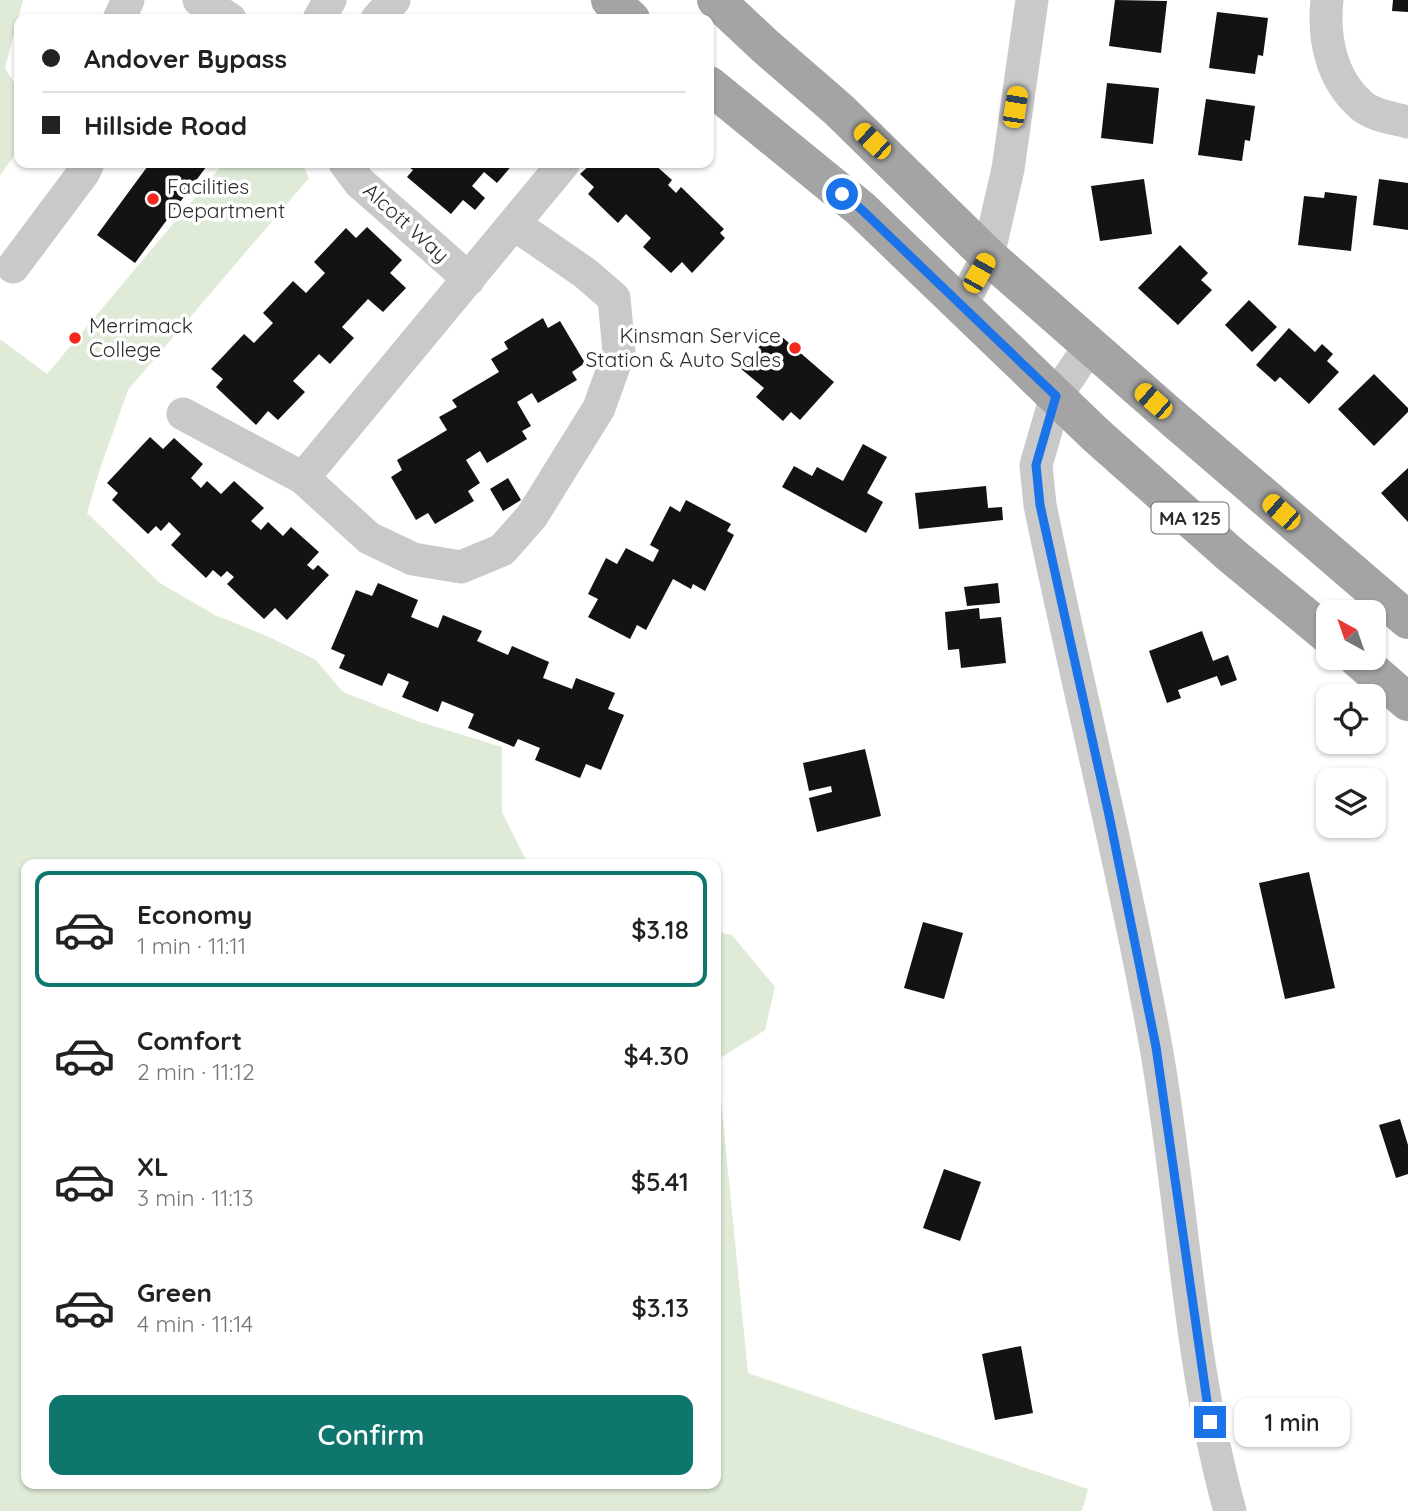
<!DOCTYPE html>
<meta charset="utf-8">
<style>
body{margin:0;font-family:Quicksand,sans-serif;background:#f2f2f2;color:#222;height:100vh;display:flex;flex-direction:column;font-size:26px;white-space:nowrap}
*{box-sizing:border-box;margin:0}
p{font-size:23px;color:#767676}
.icon{flex:none;width:38px;height:38px;fill:none;stroke:currentColor;stroke-width:2;stroke-linecap:round;stroke-linejoin:round}
.map{position:relative;flex:1;overflow:hidden}
.panel{position:absolute;left:21px;top:859px;width:700px;height:630px;display:flex;flex-direction:column;background:#fff;border-radius:14px;box-shadow:0 2px 5px #0004}
.panel>*{flex:none}
.guide{position:absolute;left:14px;top:14px;width:700px;height:154px;border-radius:14px;box-shadow:0 2px 5px #0004;display:grid;align-content:center;height:154px;padding:0 28px;background:#fff}
.needle{width:46px;rotate:320deg}
.buttons{position:absolute;left:1316px;top:600px;display:grid;gap:14px}
.buttons a{display:grid;place-items:center;width:70px;height:70px;border-radius:14px;background:#fff;box-shadow:0 2px 5px #0004;font-size:35px}
.end{position:absolute;width:32px;height:32px;margin:-16px;border:9px solid #1a73e8;background:#fff;box-shadow:0 0 0 4px #fff}
.from{border-radius:50%}
.bubble{position:absolute;height:49px;border-radius:14px;background:#fff;box-shadow:0 2px 5px #0004;font-size:23px;font-weight:600;line-height:49px;text-align:center}
.car{position:absolute;width:21px;height:42px;margin:-21px -10px;border-radius:9px;box-shadow:0 0 5px 2px #0007;background:linear-gradient(#f5c518 24%,#345 0 40%,#f5c518 0 76%,#345 0 86%,#f5c518 0)}
.guide b{display:flex;align-items:center;gap:24px;height:66px;font-size:26px}
.guide b+b{border-top:2px solid #e0e0e0}
.guide i{width:18px;height:18px;background:#222}
ul{padding:12px 0 0;list-style:none}
li{display:flex;align-items:center;gap:21px;height:116px;margin:0 14px 10px;padding:0 14px;border:4px solid transparent;border-radius:14px}
li div{flex:1}
li b{display:block;font-size:26px}
li em{font-style:normal;font-weight:600}
li.selected{border-color:#0f766e}
li>.icon{width:63px;height:63px;stroke-width:1.5}
.cta{display:flex;gap:14px;margin-top:auto;padding:14px 28px}
.cta a{flex:1;height:80px;border-radius:14px;background:#0f766e;color:#fff;font-size:28px;font-weight:600;line-height:80px;text-align:center}
.map>svg:first-child{display:block}
.green{fill:#dfebd7}
.building{fill:#131313}
.lines{fill:none;stroke-linecap:round;stroke-linejoin:round}
.minor{stroke:#c9c9c9;stroke-width:33}
.major{stroke:#a4a4a4;stroke-width:38}
.route{stroke:#1a73e8;stroke-width:9}
.poi-dot{fill:#f4291d;stroke:#fff;stroke-width:2.5}
.labels{text-anchor:middle;stroke-width:7;stroke-linejoin:round;paint-order:stroke}
.shield{fill:#fff;stroke:#6b6b6b;stroke-width:2}
.shield-label{font-size:19px;font-weight:bold;fill:#2c2c2c}
.poi-label{font-size:21px;fill:#2c2c2c;stroke:#fff;text-anchor:start}
.street-label{font-size:21px;fill:#2c2c2c;stroke:#fff}
</style>
<div class="map">
<svg width="1408" height="1511" viewBox="0 0 1408 1511">
<rect width="100%" height="100%" fill="#fff"/>
<path class="green" d="M0,0H23L5,68L19,91V150L0,175Z
M224,163H302L309,178L128,390L100,469L87,513L160,583L215,615L267,636L316,660L343,692L417,721L502,747V812L528,864H26V1484H716V932L732,935L775,987L765,1030L717,1060L748,1373L1088,1489L1082,1511H0V339L47,374Z"/>
<path class="building" d="M1115,0L1167,1L1161,53L1109,46Z
M1393,0H1408V12L1392,11Z
M1217,12L1268,18L1263,56L1258,55L1255,74L1209,68Z
M1107,83L1159,88L1153,144L1101,138Z
M1206,99L1255,106L1250,141L1245,140L1242,161L1198,155Z
M150,163H209L135,263L97,235Z
M403,163H514L497,183L484,172L472,186L485,198L475,210L463,200L451,214L407,177L413,170Z
M592,163H653L672,180L668,185L676,193L681,187L724,229L720,233L725,238L692,273L682,262L671,273L643,247L651,238L626,214L618,223L588,194L594,187L580,174Z
M1144,179L1152,234L1100,241L1091,186Z
M1379,179L1408,183V230L1373,225Z
M1325,192L1357,196L1351,251L1298,245L1304,196L1324,198Z
M367,227L402,260L390,273L406,288L383,312L368,299L342,327L354,338L330,364L319,354L293,381L305,392L278,420L268,411L256,425L216,387L223,379L211,369L244,334L254,343L273,323L263,313L293,281L306,293L325,273L314,262L346,228L356,238Z
M1180,245L1208,273L1201,280L1212,290L1178,325L1138,288Z
M1249,300L1277,327L1252,352L1225,325Z
M543,318L548,328L560,321L585,363L572,372L577,380L538,403L532,393L517,402L531,426L522,431L527,439L487,463L480,451L466,460L480,483L468,491L474,501L435,524L428,513L416,520L391,477L402,470L397,460L447,430L439,417L457,407L452,400L499,372L491,359L508,349L504,342Z
M1289,328L1315,352L1322,344L1333,354L1327,361L1339,372L1309,404L1280,377L1275,382L1256,365Z
M774,330L834,382L800,420L791,412L783,421L756,397L764,388L740,368Z
M1374,374L1408,408V412L1374,446L1338,409Z
M150,437L163,449L174,438L203,464L191,478L201,488L207,481L221,494L234,481L264,508L251,521L261,530L268,522L283,536L291,527L319,552L307,565L313,570L318,565L329,575L287,620L275,608L264,619L227,584L234,577L227,571L221,577L213,570L206,578L171,545L181,534L169,522L161,531L156,526L148,534L112,500L118,493L107,483Z
M863,444L887,457L867,493L883,502L866,533L782,487L794,466L812,476L817,467L843,481Z
M1408,468V522L1381,493Z
M508,478L521,500L503,511L490,489Z
M986,486L988,508L1002,507L1003,520L919,529L915,493Z
M686,500L731,524L727,531L734,535L705,591L693,584L691,589L673,579L646,630L637,625L630,639L588,617L598,599L588,594L606,558L617,564L626,548L653,562L659,550L650,545L670,506L680,512Z
M378,583L418,600L411,617L438,628L443,615L482,631L477,641L508,655L512,646L549,662L543,678L572,689L576,678L615,693L608,709L624,715L601,770L586,764L580,778L535,760L540,748L518,739L514,747L468,728L474,714L442,701L438,712L402,697L409,682L388,673L382,686L339,668L345,655L331,649L356,590L372,596Z
M998,583L1000,603L967,606L964,587Z
M979,608L980,619L1001,617L1006,663L961,668L959,649L948,650L945,612Z
M1202,631L1213,661L1228,655L1237,680L1221,686L1217,676L1178,690L1181,698L1167,703L1149,651Z
M865,749L881,816L817,832L809,798L832,792L831,786L809,791L803,763Z
M1309,872L1335,988L1285,999L1259,883Z
M923,922L963,933L944,999L904,988Z
M1400,1119L1408,1145V1174L1396,1178L1379,1125Z
M944,1169L981,1182L960,1241L923,1228Z
M1021,1346L1033,1413L995,1420L982,1354Z"/>
<g class="lines">
<path class="minor" d="M199,0L230,19
M1327,0C1323,38 1331,79 1361,105C1373,116 1393,118 1408,122
M119,19L128,0
M319,19L330,0
M377,19L394,0
M345,163L359,182L469,279
M13,267L84,172L88,163
M961,306L988,256L1008,169L1032,0
M1090,346L1056,396L1036,465L1040,505C1077,686 1123,865 1156,1047C1183,1201 1188,1360 1230,1511
M183,414L303,478L369,538L413,559L461,567L502,550L532,516L599,408L619,352L614,298L585,273L514,224
M303,478L564,163"/>
<path class="major" d="M610,0L631,19
M716,0L764,45L839,110L988,256L1176,421L1408,620
M709,85L861,209L1096,435L1231,555L1328,635
M1357,658L1408,702"/>
</g>
<g class="lines">
<path class="route" d="M842,194L861,209L1056,396L1036,465L1040,505L1109,815L1156,1047L1210,1422"/>
</g>
<g class="poi-dot">
<circle cx="153" cy="199" r="7"/>
<circle cx="75" cy="338" r="7"/>
<circle cx="795" cy="348" r="7"/>
</g>
<g class="labels">
<rect class="shield" x="1151.5" y="502.5" width="77" height="31" rx="5"/>
<g class="shield-label">
<text x="1190" y="525">MA 125</text>
</g>
<g class="poi-label">
<text x="167" y="194">Facilities<tspan x="167" dy="24">Department</tspan></text>
<text x="89" y="333">Merrimack<tspan x="89" dy="24">College</tspan></text>
<text x="781" y="343" text-anchor="end">Kinsman Service<tspan x="781" dy="24">Station &amp; Auto Sales</tspan></text>
</g>
<g class="street-label">
<text transform="translate(406 223) rotate(42)" y="7">Alcott Way</text>
</g>
</g>
</svg>
<div class="buttons">
<a><svg class="needle" viewBox="-14 -14 28 28"><path d="M0-13l5 13h-10z" fill="#e53935"/><path d="M0 13l5-13h-10z" fill="#767676"/></svg></a>
<a><svg class="icon" aria-label="locate" viewBox="0 0 24 24"><circle cx="12" cy="12" r="6"/><path d="M12 2v4M12 18v4M2 12h4M18 12h4"/></svg></a>
<a><svg class="icon" aria-label="layers" viewBox="0 0 24 24"><path d="M12 4l9 5-9 5-9-5zM3 14l9 5 9-5"/></svg></a>
</div>
<i class="end from" style="left:842px;top:194px"></i>
<i class="end" style="left:1210px;top:1422px"></i>
<div class="bubble" style="left:1234px;top:1398px;width:116px">1 min</div>
<i class="car" style="left:1015px;top:107px;rotate:9deg"></i>
<i class="car" style="left:872px;top:141px;rotate:313deg"></i>
<i class="car" style="left:979px;top:273px;rotate:29deg"></i>
<i class="car" style="left:1153px;top:401px;rotate:311deg"></i>
<i class="car" style="left:1281px;top:512px;rotate:311deg"></i>
<div class="guide">
<b><i class="from"></i>Andover Bypass</b>
<b><i></i>Hillside Road</b>
</div>
<section class="panel">
<ul>
<li class="selected"><svg class="icon" aria-label="car" viewBox="0 0 24 24"><path d="M5 17H2v-5l4-1 3-4h7l3 4 3 1v5h-3M9 17h6M6 11h13"/><circle cx="7" cy="17" r="2"/><circle cx="17" cy="17" r="2"/></svg><div><b>Economy</b><p>1 min · 11:11</p></div><em>$3.18</em></li>
<li><svg class="icon" aria-label="car" viewBox="0 0 24 24"><path d="M5 17H2v-5l4-1 3-4h7l3 4 3 1v5h-3M9 17h6M6 11h13"/><circle cx="7" cy="17" r="2"/><circle cx="17" cy="17" r="2"/></svg><div><b>Comfort</b><p>2 min · 11:12</p></div><em>$4.30</em></li>
<li><svg class="icon" aria-label="car" viewBox="0 0 24 24"><path d="M5 17H2v-5l4-1 3-4h7l3 4 3 1v5h-3M9 17h6M6 11h13"/><circle cx="7" cy="17" r="2"/><circle cx="17" cy="17" r="2"/></svg><div><b>XL</b><p>3 min · 11:13</p></div><em>$5.41</em></li>
<li><svg class="icon" aria-label="car" viewBox="0 0 24 24"><path d="M5 17H2v-5l4-1 3-4h7l3 4 3 1v5h-3M9 17h6M6 11h13"/><circle cx="7" cy="17" r="2"/><circle cx="17" cy="17" r="2"/></svg><div><b>Green</b><p>4 min · 11:14</p></div><em>$3.13</em></li>
</ul>
<div class="cta"><a>Confirm</a></div>
</section>
</div>
